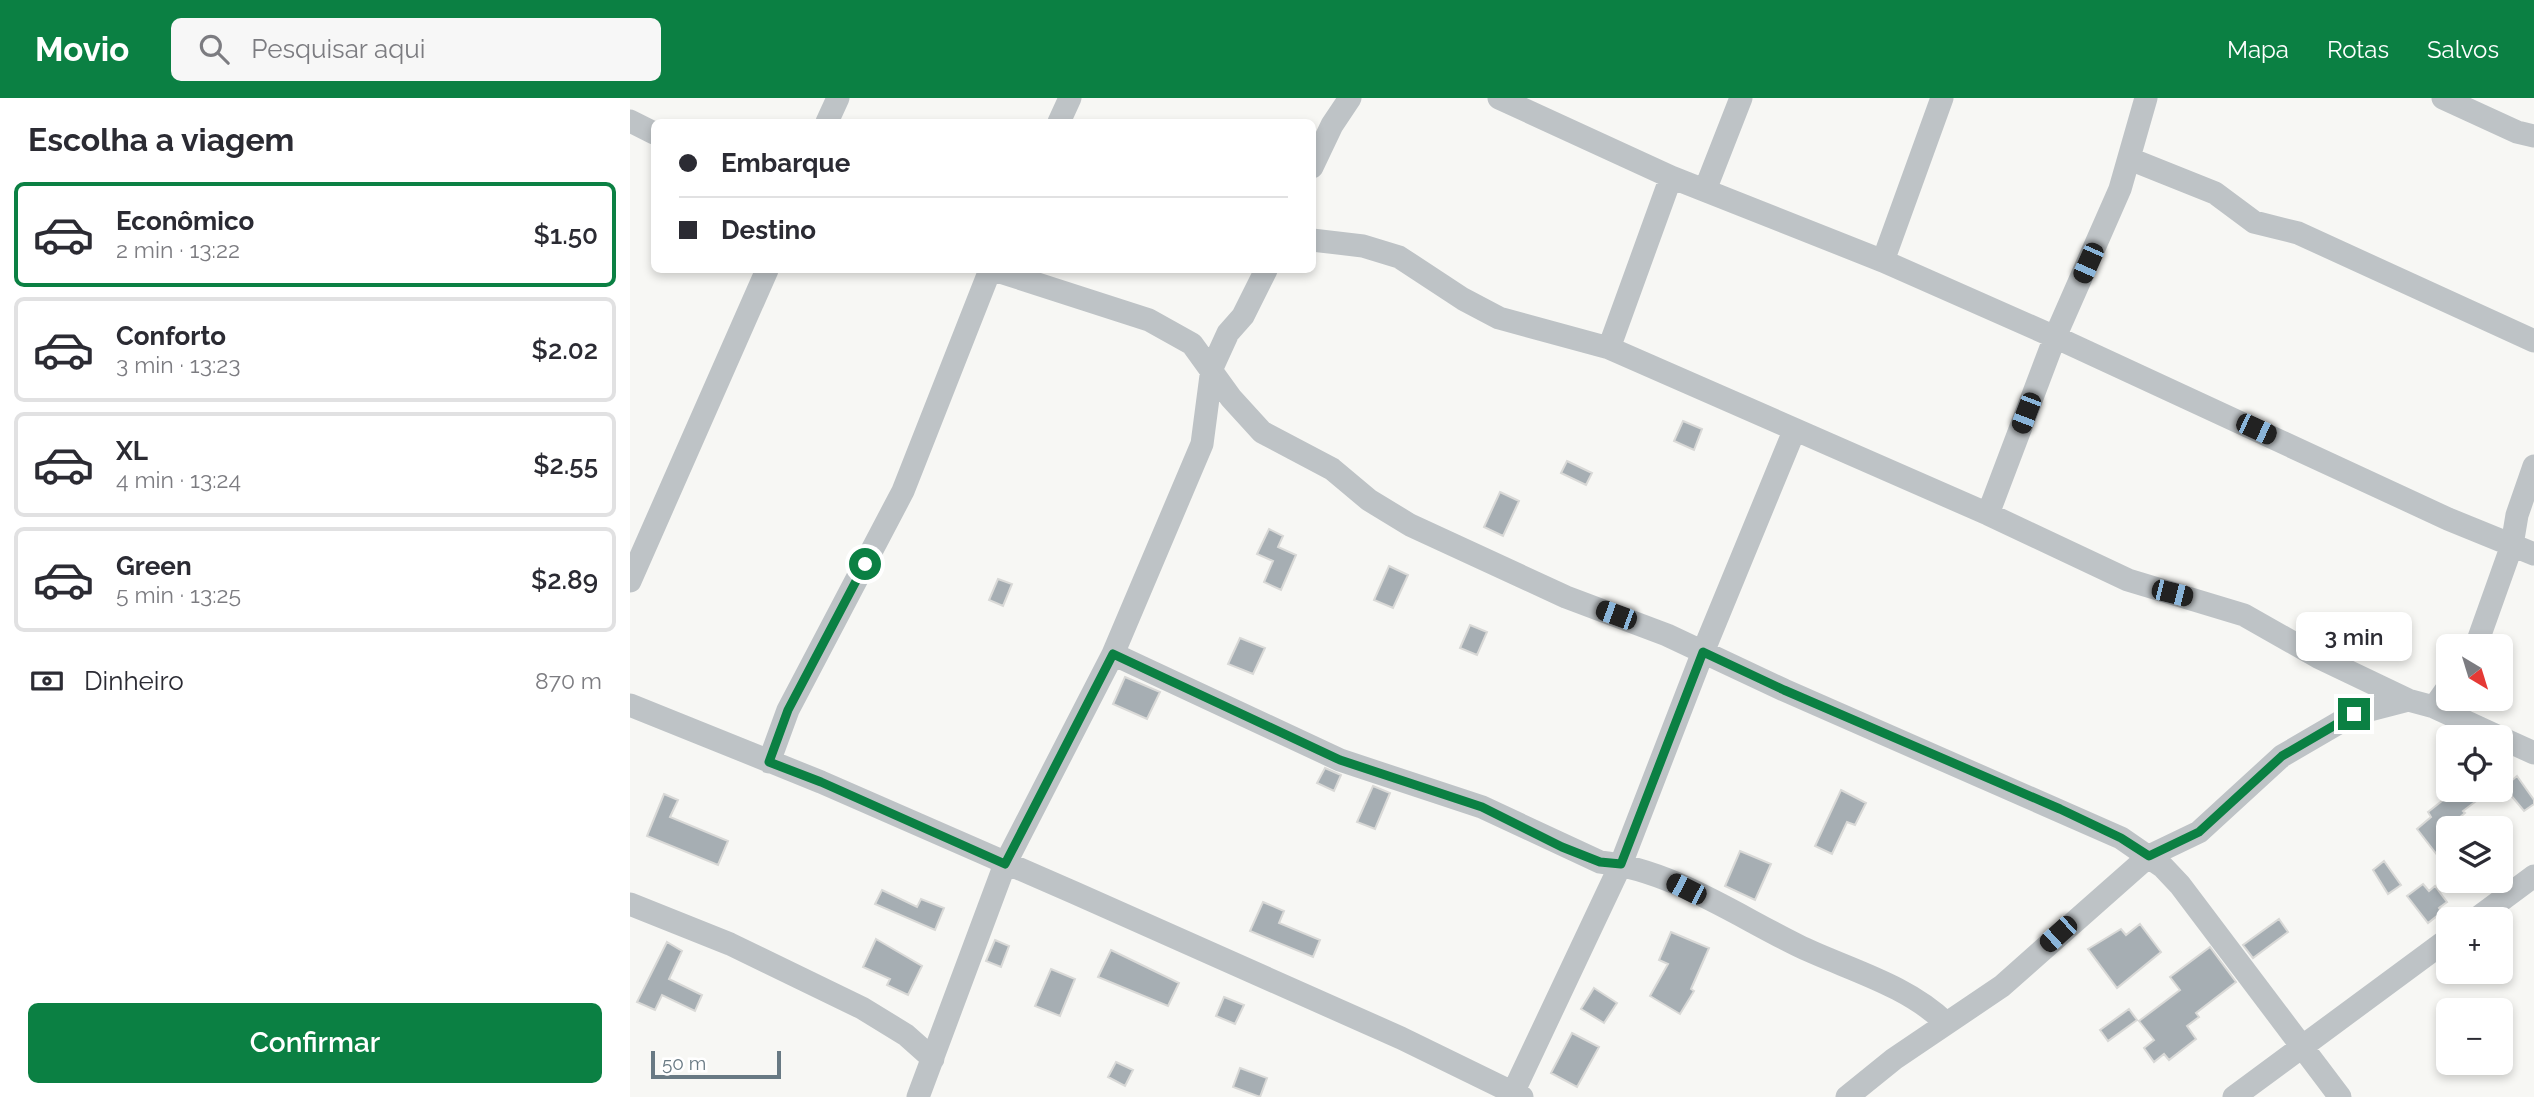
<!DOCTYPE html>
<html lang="pt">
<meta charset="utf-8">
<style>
body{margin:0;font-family:Raleway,sans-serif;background:#f7f7f7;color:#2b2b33;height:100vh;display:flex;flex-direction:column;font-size:26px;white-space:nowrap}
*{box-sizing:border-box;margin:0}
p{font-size:23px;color:#7c7c81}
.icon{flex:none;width:38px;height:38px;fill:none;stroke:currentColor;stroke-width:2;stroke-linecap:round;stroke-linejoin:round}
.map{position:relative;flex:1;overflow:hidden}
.details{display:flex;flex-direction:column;background:#fff;width:630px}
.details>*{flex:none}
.guide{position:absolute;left:21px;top:21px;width:665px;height:154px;border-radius:10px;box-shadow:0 4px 10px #0003;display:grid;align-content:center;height:154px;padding:0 28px;background:#fff}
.needle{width:46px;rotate:142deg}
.controls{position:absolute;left:1806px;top:536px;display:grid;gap:14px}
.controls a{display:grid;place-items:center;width:77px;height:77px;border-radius:10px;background:#fff;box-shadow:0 4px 10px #0003;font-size:35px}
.scale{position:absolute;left:21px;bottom:18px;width:130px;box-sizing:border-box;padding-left:7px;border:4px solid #687983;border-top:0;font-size:19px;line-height:24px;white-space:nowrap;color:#687983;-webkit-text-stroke:5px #fff;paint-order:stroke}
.end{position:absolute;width:32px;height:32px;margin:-16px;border:9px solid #0b8043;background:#fff;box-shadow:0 0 0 4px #fff}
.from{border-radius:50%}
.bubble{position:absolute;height:49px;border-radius:10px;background:#fff;box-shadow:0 4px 10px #0003;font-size:23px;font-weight:600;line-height:49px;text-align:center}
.car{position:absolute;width:21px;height:42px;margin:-21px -10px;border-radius:9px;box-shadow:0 0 5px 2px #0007;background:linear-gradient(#222 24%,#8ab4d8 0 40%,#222 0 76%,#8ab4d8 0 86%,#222 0)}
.guide b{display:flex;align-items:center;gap:24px;height:66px;font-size:26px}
.guide b+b{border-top:2px solid #e1e1e2}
.guide i{width:18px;height:18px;background:#2b2b33}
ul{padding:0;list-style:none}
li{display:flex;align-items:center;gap:21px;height:105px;margin:0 14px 10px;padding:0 14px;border:4px solid #e1e1e2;border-radius:10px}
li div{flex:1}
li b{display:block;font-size:26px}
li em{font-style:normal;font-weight:600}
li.current{border-color:#0b8043}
li>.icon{width:63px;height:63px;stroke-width:1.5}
h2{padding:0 28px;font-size:32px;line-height:84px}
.pay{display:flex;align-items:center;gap:18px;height:77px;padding:0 28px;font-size:26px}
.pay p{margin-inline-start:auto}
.cta{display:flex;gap:14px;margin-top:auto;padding:14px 28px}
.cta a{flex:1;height:80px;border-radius:10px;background:#0b8043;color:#fff;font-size:28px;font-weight:600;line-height:80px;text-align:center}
header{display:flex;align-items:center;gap:42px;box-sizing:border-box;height:98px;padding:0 35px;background:#0b8043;color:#fff}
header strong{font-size:33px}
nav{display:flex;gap:38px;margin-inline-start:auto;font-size:24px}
.search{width:490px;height:63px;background:#f7f7f7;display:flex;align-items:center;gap:18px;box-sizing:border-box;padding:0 24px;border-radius:10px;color:#7c7c81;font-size:26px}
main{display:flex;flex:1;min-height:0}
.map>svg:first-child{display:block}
.building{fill:#a6aeb3;stroke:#d9d9d7;stroke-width:2}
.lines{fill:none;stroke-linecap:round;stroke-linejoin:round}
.minor{stroke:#bec3c6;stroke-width:23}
.route{stroke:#0b8043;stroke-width:9}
</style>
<header>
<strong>Movio</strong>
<div class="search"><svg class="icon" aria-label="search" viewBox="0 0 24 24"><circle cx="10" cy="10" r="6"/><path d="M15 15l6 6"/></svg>Pesquisar aqui</div>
<nav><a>Mapa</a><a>Rotas</a><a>Salvos</a></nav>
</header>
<main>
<section class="details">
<h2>Escolha a viagem</h2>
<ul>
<li class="current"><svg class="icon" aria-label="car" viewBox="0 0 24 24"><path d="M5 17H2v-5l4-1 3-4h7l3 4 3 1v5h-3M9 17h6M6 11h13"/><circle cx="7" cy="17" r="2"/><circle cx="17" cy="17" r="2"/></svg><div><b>Econômico</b><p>2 min · 13:22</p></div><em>$1.50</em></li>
<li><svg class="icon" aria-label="car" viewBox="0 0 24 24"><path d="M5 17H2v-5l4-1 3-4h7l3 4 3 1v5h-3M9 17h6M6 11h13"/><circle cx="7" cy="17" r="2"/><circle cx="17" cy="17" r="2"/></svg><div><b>Conforto</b><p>3 min · 13:23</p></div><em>$2.02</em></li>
<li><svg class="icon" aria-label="car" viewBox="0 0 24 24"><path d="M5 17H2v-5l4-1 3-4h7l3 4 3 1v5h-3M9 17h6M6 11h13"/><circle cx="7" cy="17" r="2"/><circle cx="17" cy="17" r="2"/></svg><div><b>XL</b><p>4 min · 13:24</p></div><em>$2.55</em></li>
<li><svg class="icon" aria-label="car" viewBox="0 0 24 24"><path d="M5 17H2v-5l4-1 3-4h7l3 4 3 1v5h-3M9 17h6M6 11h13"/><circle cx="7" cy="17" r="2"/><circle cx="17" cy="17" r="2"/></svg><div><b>Green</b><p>5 min · 13:25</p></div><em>$2.89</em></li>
</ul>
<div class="pay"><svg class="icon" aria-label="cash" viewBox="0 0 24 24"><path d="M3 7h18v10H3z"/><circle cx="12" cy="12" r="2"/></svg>Dinheiro<p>870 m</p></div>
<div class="cta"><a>Confirmar</a></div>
</section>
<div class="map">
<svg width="1904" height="999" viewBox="0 0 1904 999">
<rect width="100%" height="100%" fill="#f7f7f4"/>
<path class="building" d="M1053,323L1072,331L1064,352L1044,343Z
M937,363L962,375L956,387L931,375Z
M870,394L889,403L873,438L854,429Z
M639,431L653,438L648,449L666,457L651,492L634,484L643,463L627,456Z
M759,468L778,477L763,510L744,502Z
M368,481L382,486L373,508L359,502Z
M840,527L857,534L847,557L830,550Z
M610,540L635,550L623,576L598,566Z
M495,579L530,594L517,621L483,606Z
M695,670L711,677L704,693L687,685Z
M1887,678L1904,702V706L1894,713L1874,689Z
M743,688L760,695L745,731L727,724Z
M1827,691H1862L1833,713L1835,715L1829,720L1836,730H1818V771L1787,731L1801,719L1798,714Z
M1211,692L1236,705L1225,727L1217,724L1202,756L1185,748Z
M34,696L48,702L40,719L98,743L88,767L17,738Z
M1110,753L1141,766L1125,802L1095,788Z
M1754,763L1771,787L1758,796L1743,772Z
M1793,786L1799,793L1805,788L1817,804L1809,810L1812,814L1798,825L1777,798Z
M252,792L287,809L291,801L314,810L305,832L245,806Z
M633,804L654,813L649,825L690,842L683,859L620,833Z
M1649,821L1658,834L1623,860L1613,847Z
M1510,826L1531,854L1487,890L1458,851L1491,831L1496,837Z
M1041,834L1079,850L1061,891L1064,893L1050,916L1020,898L1038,866L1029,862Z
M246,841L292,868L278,897L257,887L260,881L233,869Z
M365,842L379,848L371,869L356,863Z
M37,844L52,853L39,881L72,897L65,913L32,897L25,912L7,904Z
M1580,849L1606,884L1566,915L1569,919L1557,928L1566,941L1539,962L1534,956L1524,964L1514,950L1524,942L1509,923L1550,892L1540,879Z
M481,852L549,885L538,908L468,879Z
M421,871L445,881L430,918L405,908Z
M964,890L987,905L974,925L951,911Z
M594,899L614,907L605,926L586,918Z
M1499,911L1507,922L1478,943L1470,932Z
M942,935L969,949L947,989L921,975Z
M486,964L503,972L495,988L478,979Z
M610,970L637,980L630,999L603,989Z"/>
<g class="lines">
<path class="minor" d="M869,0L1041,79L1253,163L1425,239L1818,421L1904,456
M1813,0L1887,34L1904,38
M0,23L24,35
M197,24L208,0
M429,24L440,0
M1500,61L1585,95L1624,124L1668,135L1904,243
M682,69L702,27L720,0
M1075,92L1111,0
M682,142L733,148L769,159L833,201L869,220L979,250L1358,416L1498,482L1614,517L1688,559L1778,602L1804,609L1869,639
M1253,163L1312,0
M364,172L519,222L562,246L601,300L632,334L702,371L739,402L780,427L936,499L1037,537L1154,592L1491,740L1533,769L1550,787L1710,999
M979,250L1041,79
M1358,416L1425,239L1490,91L1516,0
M0,483L137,172
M1846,548L1882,447L1887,417L1904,368
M483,556L710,662L852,709L970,764C1042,772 1107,818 1171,849C1220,872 1277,887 1316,925
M0,607L191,684L445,795L771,940L892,999
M1804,609L1818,589
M1871,640L1904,655
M139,664L158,612L273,393L360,172
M0,806L100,846L232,910L276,937L303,961
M1846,821L1904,778
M288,999L375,766L483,556L572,346L582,270L598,235L613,218L636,172
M881,999L991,766L1073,554L1164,333
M1217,999L1264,961L1372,888L1519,758L1569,734L1652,658L1724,616L1778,602
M1604,999L1818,841"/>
</g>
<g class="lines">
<path class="route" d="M235,466L158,612L139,664L191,684L375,766L483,556L710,662L852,709L932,749L970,764L991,766L1073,554L1154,592L1430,711L1491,740L1519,758L1569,734L1652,658L1724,616"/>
</g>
</svg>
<div class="controls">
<a><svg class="needle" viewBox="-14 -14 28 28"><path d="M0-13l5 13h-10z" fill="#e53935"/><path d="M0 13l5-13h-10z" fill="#7c7c81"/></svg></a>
<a><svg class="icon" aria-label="locate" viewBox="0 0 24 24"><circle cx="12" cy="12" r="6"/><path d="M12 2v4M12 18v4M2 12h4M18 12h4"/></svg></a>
<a><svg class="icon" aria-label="layers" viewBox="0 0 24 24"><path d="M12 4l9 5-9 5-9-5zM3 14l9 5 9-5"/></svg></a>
<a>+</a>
<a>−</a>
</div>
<div class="scale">50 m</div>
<i class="end from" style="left:235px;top:466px"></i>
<i class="end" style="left:1724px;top:616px"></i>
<div class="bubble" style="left:1666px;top:514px;width:116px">3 min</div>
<i class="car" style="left:1458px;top:165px;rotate:204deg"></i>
<i class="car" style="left:1396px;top:315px;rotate:201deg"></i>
<i class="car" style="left:1626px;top:331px;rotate:115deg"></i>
<i class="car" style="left:1542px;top:495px;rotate:104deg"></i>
<i class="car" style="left:986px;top:517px;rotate:290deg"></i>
<i class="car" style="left:1056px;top:791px;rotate:297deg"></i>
<i class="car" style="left:1428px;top:836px;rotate:228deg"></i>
<div class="guide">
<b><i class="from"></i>Embarque</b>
<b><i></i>Destino</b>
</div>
</div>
</main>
